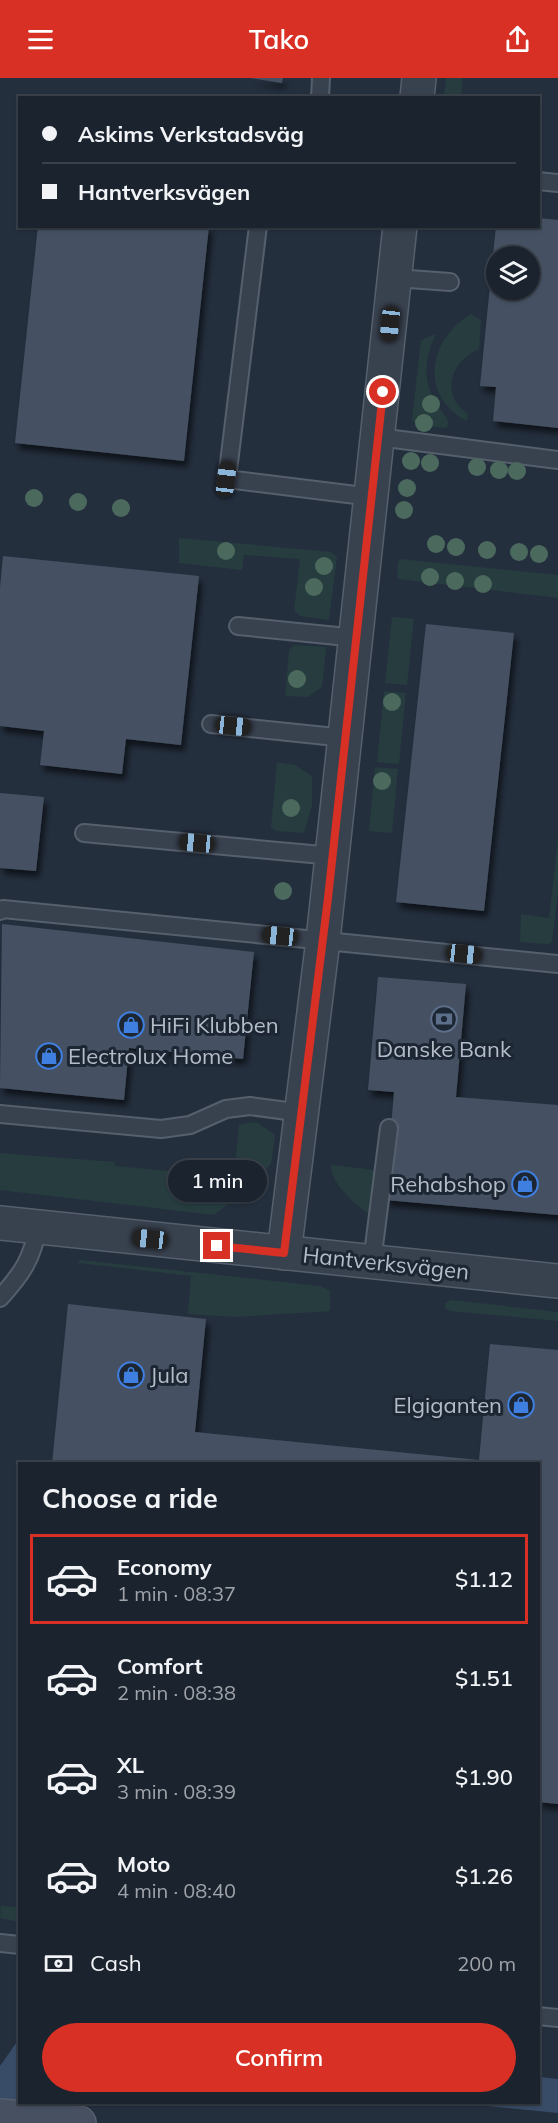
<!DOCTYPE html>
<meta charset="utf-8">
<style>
body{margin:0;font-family:Mulish,sans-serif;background:#242b36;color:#f1f3f6;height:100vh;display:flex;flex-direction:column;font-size:22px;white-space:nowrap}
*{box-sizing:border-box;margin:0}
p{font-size:20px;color:#a0a4aa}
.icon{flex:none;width:33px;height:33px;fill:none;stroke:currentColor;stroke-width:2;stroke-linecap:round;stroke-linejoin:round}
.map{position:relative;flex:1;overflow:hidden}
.details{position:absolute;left:18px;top:1384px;width:522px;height:642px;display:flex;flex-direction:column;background:#1b232e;border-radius:0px;box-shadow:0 2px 4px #0004,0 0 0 2px #39404a}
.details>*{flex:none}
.guide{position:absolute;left:18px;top:18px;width:522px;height:132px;border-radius:0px;box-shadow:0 2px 4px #0004,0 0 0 2px #39404a;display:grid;align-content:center;height:132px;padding:0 24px;background:#1b232e}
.fabs{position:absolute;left:486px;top:168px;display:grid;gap:12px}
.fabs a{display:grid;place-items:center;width:54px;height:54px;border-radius:50%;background:#1b232e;box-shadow:0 2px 4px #0004,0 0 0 2px #39404a;font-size:30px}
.end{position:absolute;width:27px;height:27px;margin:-14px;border:8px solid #d93025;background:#fff;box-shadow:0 0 0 3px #fff}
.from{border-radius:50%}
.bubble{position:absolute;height:42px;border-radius:21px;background:#1b232e;box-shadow:0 2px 4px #0004,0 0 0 2px #39404a;font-size:20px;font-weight:600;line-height:42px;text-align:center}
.car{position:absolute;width:18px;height:36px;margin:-18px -9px;border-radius:8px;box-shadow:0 0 4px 2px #0007;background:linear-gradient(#222 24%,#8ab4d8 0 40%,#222 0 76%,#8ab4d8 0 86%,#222 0)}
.guide b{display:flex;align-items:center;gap:21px;height:57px;font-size:22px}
.guide b+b{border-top:2px solid #39404a}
.guide i{width:15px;height:15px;background:#f1f3f6}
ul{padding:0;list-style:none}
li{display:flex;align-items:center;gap:18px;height:90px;margin:0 12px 9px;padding:0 12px;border:3px solid transparent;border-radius:0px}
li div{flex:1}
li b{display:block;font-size:22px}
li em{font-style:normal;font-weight:600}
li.current{border-color:#d93025}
li>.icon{width:54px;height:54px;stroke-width:1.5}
h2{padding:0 24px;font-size:27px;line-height:72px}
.pay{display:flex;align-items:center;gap:15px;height:66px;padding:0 24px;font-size:22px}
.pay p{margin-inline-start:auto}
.primary-button{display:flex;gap:12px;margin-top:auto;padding:12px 24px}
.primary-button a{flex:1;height:69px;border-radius:36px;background:#d93025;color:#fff;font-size:24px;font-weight:600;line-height:69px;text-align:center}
header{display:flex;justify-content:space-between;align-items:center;height:78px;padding:0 24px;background:#d93025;color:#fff;font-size:27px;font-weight:600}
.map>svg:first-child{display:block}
.green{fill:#263c3f}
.water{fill:#394c67}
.building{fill:#455162;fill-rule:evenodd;filter:url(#shadow)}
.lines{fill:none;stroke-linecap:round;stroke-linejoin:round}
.lane-casing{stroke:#565f6c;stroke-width:20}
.street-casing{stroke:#565f6c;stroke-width:36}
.secondary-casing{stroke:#565f6c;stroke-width:36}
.lane{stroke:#38414e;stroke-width:16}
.street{stroke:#38414e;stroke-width:33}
.secondary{stroke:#465061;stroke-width:33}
.tree{fill:#4b6a5d}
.route{stroke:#d93025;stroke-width:8}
.labels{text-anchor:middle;stroke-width:6;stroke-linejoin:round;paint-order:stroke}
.poi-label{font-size:22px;fill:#b4bcc9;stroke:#1d2633;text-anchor:start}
.street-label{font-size:22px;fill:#b4bcc9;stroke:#1d2633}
</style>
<header><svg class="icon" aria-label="menu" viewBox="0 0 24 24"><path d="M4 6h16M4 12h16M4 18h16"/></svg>Tako<svg class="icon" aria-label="share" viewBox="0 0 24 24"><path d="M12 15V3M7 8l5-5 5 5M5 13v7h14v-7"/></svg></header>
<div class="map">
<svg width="558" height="2045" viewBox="0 0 558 2045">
<defs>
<filter id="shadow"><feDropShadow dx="3.5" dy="6" stdDeviation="3" flood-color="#0009"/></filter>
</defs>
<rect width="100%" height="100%" fill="#242f3e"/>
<path class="green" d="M446,0H463L461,19H444Z
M471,236L481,242L479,271C451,283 439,317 468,336L467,343C418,318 429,261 471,236Z
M436,256C425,278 422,302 436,325C440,332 446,337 449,345L446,350L417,347L412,342L421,262Z
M179,460L331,474L337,479L329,542L300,538L294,532L300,481L244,477L242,492L179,485Z
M400,481L558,497V520L398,501L397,488Z
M392,539L414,541L407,607L385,605Z
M294,567L326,569L322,609L308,619L285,618L289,572Z
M384,613L406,615L399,686L377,684Z
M277,684L295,687L312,698V727L304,755L276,753L271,749Z
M375,689L398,691L392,755L369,753Z
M558,760V814L552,864L548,866L520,864L521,836L549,840Z
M251,1044L258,1045L275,1057L271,1086L250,1108L214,1137L0,1112V1075L115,1084V1088L234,1099L239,1047Z
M331,1087L376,1092L372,1134L367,1135C353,1124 331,1106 331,1087Z
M80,1182L320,1208L330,1213V1233L236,1239L188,1236L191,1198L79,1185L75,1189Z
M451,1222L558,1234V1243L450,1233L445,1230V1225Z
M1,1828L19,1829V1844L0,1840Z"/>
<path class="water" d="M19,1961L20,2025L0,2045V1988Z
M539,1999L558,2001V2035L456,2025H538Z"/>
<path class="building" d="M250,0H283L282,5Z
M538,140L558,142V350L493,343L496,309L480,308L496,148H538ZM496,178H530V212H496Z
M38,148H209L184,383L15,365Z
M3,478L199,498L181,667L126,661L122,696L40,687L44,653L0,648V510Z
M426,546L514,555L484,833L396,824Z
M0,715L44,719L36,793L0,790Z
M2,846L254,874L243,981L129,970L124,1022L0,1010Z
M378,899L466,906L456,1019L558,1027V1137L385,1122L394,1014L368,1012Z
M68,1226L206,1241L195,1354L479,1382L490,1266L558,1272V1726L538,1724V1386H52Z"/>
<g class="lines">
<g class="lane-casing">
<path id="lane" d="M320,20L321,0
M538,103L558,105
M258,148L227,401L372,419
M395,200L450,204
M378,359L558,382
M238,548L357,560
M211,646L345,660
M84,755L333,778
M0,833L3,831L558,886
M0,1036L161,1051L190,1047L226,1031L250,1028L302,1035
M372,1184L389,1050
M0,1220C22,1196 32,1181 38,1149
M0,1865L20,1867
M538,1938L558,1940"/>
</g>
<g class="street-casing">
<path id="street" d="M417,20L419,0
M0,1145L558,1203
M284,1175L323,862L400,148"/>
</g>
<g class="secondary-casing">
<path id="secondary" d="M0,2038L79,2045"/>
</g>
<use href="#lane" class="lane"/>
<use href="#street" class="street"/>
<use href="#secondary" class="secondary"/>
</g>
<g class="tree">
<circle cx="431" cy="326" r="9"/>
<circle cx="424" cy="345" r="9"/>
<circle cx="411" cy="383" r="9"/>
<circle cx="430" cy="385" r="9"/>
<circle cx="477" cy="389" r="9"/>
<circle cx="499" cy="392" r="9"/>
<circle cx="517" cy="393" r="9"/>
<circle cx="407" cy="410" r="9"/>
<circle cx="34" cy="420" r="9"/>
<circle cx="78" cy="424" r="9"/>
<circle cx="121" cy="430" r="9"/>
<circle cx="404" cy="432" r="9"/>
<circle cx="436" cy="466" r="9"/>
<circle cx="456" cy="469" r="9"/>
<circle cx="487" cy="472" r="9"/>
<circle cx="226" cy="473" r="9"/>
<circle cx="519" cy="474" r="9"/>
<circle cx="539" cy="476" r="9"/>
<circle cx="324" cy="488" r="9"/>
<circle cx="430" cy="499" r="9"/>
<circle cx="455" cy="503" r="9"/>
<circle cx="483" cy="506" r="9"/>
<circle cx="314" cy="509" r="9"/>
<circle cx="297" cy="601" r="9"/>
<circle cx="392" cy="624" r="9"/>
<circle cx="382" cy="703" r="9"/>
<circle cx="291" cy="730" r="9"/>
<circle cx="283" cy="813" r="9"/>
</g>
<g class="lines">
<path class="route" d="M217,1168L284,1175L328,820L383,314"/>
</g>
<defs>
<g id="bank-ring" transform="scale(1.35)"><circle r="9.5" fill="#1d2633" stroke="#5c6f8a" stroke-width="1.5"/><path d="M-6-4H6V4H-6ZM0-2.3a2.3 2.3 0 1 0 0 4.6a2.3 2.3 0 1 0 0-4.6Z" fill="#5c6f8a"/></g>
<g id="shop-ring" transform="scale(1.35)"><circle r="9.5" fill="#1d2633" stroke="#3f7fe0" stroke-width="1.5"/><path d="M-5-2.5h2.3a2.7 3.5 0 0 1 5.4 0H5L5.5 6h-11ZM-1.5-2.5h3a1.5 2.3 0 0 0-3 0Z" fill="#3f7fe0"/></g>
</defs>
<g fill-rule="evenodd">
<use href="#bank-ring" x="444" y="941"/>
<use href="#shop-ring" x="131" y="947"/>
<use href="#shop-ring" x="49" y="978"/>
<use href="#shop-ring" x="525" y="1106"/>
<use href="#shop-ring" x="131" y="1297"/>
<use href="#shop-ring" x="521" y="1327"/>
</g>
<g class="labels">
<g class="poi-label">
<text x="150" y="955">HiFi Klubben</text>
<text x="444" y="979" text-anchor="middle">Danske Bank</text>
<text x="68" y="986">Electrolux Home</text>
<text x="506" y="1114" text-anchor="end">Rehabshop</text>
<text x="150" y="1305">Jula</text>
<text x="502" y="1335" text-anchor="end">Elgiganten</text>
</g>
<g class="street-label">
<text transform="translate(386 1185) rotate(6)" y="8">Hantverksvägen</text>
</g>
</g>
</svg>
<div class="fabs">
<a><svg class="icon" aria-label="layers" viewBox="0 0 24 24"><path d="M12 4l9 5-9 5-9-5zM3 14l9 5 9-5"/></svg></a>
</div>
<i class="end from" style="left:383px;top:314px"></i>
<i class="end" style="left:217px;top:1168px"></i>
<div class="bubble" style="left:168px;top:1082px;width:99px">1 min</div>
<i class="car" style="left:390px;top:246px;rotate:186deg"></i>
<i class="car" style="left:226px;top:401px;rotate:7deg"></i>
<i class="car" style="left:233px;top:648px;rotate:96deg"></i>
<i class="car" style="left:197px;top:765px;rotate:275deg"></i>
<i class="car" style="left:280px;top:858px;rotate:276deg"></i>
<i class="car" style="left:464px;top:876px;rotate:96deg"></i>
<i class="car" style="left:150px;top:1161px;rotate:276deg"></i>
<div class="guide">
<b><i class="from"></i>Askims Verkstadsväg</b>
<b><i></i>Hantverksvägen</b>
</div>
<section class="details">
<h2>Choose a ride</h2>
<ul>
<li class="current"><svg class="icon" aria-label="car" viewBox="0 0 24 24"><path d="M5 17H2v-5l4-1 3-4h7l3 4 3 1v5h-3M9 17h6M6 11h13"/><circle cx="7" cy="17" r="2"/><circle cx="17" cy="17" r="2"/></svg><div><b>Economy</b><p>1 min · 08:37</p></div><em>$1.12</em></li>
<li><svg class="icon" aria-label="car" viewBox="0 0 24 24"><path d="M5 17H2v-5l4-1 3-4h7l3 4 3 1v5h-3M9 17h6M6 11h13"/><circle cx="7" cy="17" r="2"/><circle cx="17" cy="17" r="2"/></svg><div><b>Comfort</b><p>2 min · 08:38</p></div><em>$1.51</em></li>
<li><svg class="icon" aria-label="car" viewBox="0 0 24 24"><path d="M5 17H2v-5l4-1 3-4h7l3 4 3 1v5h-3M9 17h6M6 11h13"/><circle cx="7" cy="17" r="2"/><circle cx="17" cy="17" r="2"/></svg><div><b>XL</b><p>3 min · 08:39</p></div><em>$1.90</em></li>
<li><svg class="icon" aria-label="car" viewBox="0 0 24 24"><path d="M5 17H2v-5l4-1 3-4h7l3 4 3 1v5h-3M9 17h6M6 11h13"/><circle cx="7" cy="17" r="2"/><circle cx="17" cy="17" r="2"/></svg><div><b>Moto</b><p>4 min · 08:40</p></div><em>$1.26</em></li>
</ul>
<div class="pay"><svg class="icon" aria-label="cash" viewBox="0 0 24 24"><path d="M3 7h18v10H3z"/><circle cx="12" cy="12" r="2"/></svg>Cash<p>200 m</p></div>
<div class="primary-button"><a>Confirm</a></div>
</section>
</div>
